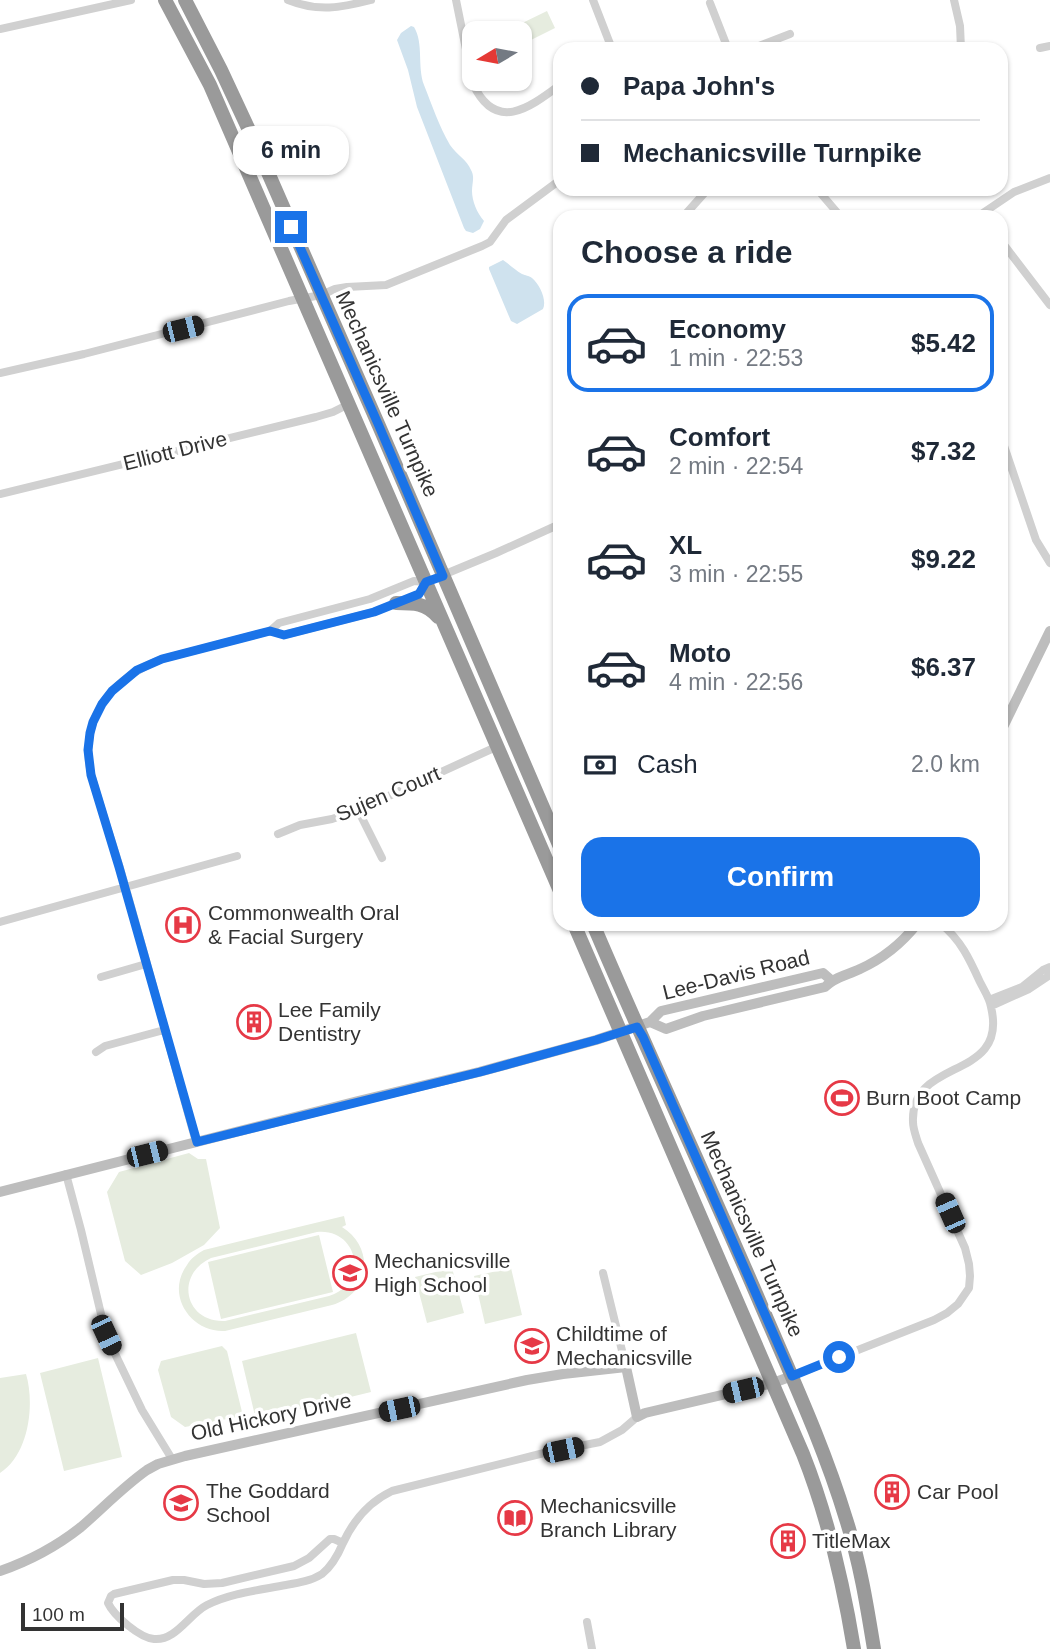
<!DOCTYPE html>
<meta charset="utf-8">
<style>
body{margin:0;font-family:Helvetica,sans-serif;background:#f6f6f7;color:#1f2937;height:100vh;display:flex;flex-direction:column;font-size:26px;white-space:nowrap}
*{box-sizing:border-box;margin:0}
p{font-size:23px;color:#747a83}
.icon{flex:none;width:38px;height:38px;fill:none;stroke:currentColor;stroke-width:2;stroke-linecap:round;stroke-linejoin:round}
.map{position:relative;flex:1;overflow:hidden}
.panel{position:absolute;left:553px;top:210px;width:455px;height:721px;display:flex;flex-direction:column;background:#fff;border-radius:21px;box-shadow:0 2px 5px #0004}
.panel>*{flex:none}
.banner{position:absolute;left:553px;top:42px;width:455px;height:154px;border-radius:21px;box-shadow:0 2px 5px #0004;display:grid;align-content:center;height:154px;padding:0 28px;background:#fff}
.needle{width:46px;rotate:260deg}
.tools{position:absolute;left:462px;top:21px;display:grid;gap:14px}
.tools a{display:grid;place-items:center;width:70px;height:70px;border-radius:14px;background:#fff;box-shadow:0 2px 5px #0004;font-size:35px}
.scale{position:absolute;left:21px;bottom:18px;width:103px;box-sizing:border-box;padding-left:7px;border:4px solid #333;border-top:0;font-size:19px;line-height:24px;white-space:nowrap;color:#333;-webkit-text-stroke:5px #fff;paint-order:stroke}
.end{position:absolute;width:32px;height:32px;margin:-16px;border:9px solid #1a73e8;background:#fff;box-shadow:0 0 0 4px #fff}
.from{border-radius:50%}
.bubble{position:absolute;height:49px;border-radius:21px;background:#fff;box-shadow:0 2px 5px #0004;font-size:23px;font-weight:700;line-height:49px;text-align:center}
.car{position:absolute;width:21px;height:42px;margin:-21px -10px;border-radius:9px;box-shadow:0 0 5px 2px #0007;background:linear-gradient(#222 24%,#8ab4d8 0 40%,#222 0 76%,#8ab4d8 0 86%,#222 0)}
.banner b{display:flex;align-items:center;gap:24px;height:66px;font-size:26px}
.banner b+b{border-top:2px solid #e0e1e3}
.banner i{width:18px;height:18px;background:#1f2937}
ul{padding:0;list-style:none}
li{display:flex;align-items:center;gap:21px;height:98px;margin:0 14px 10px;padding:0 14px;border:4px solid transparent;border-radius:21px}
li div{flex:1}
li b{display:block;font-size:26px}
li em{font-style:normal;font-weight:700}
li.active{border-color:#1a73e8}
li>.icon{width:63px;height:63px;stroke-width:1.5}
h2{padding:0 28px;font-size:32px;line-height:84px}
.pay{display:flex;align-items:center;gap:18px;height:77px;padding:0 28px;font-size:26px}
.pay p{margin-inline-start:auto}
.cta{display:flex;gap:14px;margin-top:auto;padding:14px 28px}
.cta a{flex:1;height:80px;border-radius:21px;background:#1a73e8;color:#fff;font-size:28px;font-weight:700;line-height:80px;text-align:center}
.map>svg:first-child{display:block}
.green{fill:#e6ecdf;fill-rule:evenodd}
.water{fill:#cfe2ee}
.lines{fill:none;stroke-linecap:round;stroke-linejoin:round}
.street{stroke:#d0d0d0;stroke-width:8}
.secondary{stroke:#bdbdbd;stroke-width:10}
.highway{stroke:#9a9a9a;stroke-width:14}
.route{stroke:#1a73e8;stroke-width:9}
.labels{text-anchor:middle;stroke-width:7;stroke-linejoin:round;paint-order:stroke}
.street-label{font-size:21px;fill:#333;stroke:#fff}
.poi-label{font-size:21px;fill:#333;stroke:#fff;text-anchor:start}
</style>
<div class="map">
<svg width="1050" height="1649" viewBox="0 0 1050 1649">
<rect width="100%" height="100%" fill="#fff"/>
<path class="green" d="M547,11L555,28L521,45L520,33H515L512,28Z
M189,1153L198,1159H206L220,1228L204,1245L172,1263L141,1275L125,1261L107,1192L119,1172Z
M344,1216L346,1225L342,1227C375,1247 371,1294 332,1305L225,1331C191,1333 165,1295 187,1265C191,1258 197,1254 204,1250ZM317,1232C358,1228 370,1283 329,1296L225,1321C185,1323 174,1275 211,1258Z
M319,1235L333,1292L221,1319L208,1262Z
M452,1268L464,1313L427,1323L415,1277Z
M511,1268L522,1315L485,1324L474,1276Z
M356,1333L371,1392L256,1420L242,1361Z
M222,1346L227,1351L243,1416L185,1427L171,1417L158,1370L161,1361Z
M98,1358L122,1457L64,1471L40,1373Z
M26,1374C35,1404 29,1455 0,1473V1378Z"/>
<path class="water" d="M411,26L414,27C424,44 417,66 424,85C432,105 439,126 450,145C457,155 467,160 471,170C475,177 472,183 472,191C472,201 477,213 484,221L480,229L473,233L466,231L464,228L417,107L408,70L397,40L401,33Z
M503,260C509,264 515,270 522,274C526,276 528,275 532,278C540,285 547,300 543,309L517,324L511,321L489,269V267Z"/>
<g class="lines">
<path class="street" d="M288,0C318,12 340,8 371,0
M456,0L473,84C496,133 529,108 560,85
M593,0L612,49
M954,0L960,26L961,49
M710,3L728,49
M0,29L131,0
M1040,48L1050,46
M751,49L790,34
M817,189L841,217
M683,217L708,189
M977,217L1014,192L1050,178
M1001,241L1050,305
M0,373L84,354L289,301L321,295L335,289L347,287L386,285L482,246L490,242L506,220L560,180
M1001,437L1036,540L1050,563
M0,494L316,417L333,412L349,404
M270,631L284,635L374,612L419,594L425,583
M358,810L382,858
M278,834L300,825L332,819L358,810L496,747
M0,922L237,856
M101,977L146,964
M989,1000L1022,987L1043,970L1050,967
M991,1006L1029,989L1050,975
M96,1052L105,1046L164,1030
M196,1142C170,1050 146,957 119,865C113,845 106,825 100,804C94,784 86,764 89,742C93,700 125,673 162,659L270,631L279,623L370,599L414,581L426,582L496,553L560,524
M66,1174L81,1230L106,1335L142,1410L172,1459
M603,1273L626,1367
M792,1376L934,1320L947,1313L958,1304L969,1288L970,1276L969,1264L965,1248L918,1143C916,1136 913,1129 913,1122C910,1056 1009,1082 991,1007C990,999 984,990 980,982C970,960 961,940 941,924
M330,1539H334L343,1543C338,1555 332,1566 322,1574C311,1581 298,1583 286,1585C260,1590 230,1593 207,1605C189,1614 176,1641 154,1639C140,1638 114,1616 108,1603L111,1596L114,1594L173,1580H184L204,1584L222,1583L294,1566L309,1558Z
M343,1543C354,1519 369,1502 392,1491L544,1453L600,1442L622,1430L637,1417
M587,1622L592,1649"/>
<path class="secondary" d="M1001,731L1050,631
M650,1022L666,1029L703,1016L825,987C834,977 848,975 860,969C882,959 902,943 917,924
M0,1192L358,1101L479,1072L596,1040L650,1022L661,1011L823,973L831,980
M0,1571C29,1561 57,1546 81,1527C103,1508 123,1487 147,1470L158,1464L185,1456L527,1380L563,1374L626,1367L637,1417L645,1413L773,1383L792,1376"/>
<path class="highway" d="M165,0L210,85L560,891
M185,0L221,70L256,145L379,426L560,847
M396,603C414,603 426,603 438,617
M574,924L803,1454C828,1517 843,1582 854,1649
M593,924C646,1049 704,1172 758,1298C789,1371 823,1443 846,1519C860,1562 867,1606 874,1649"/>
</g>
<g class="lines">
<path class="route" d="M291,227L379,426L443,576L426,582L419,594L374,612L284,635L270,631L162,659L137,670L112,691L102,704L93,722L90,733L88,750L91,775L119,867L197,1142L480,1072L596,1040L637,1027L643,1037L792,1376L839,1357"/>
</g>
<defs>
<g id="hospital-ring" transform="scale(1.75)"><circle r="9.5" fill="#fff" stroke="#e63946" stroke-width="1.5"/><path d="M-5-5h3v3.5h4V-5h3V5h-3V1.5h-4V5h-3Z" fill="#e63946"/></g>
<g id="building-ring" transform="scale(1.75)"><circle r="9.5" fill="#fff" stroke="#e63946" stroke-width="1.5"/><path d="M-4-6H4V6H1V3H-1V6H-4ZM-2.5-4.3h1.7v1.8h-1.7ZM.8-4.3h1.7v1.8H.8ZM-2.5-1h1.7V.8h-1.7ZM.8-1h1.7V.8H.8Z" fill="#e63946"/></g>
<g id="stadium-ring" transform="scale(1.75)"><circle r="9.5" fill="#fff" stroke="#e63946" stroke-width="1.5"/><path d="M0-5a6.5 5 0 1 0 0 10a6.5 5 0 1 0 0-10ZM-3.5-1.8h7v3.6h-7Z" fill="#e63946"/></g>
<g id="school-ring" transform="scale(1.75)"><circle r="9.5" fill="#fff" stroke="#e63946" stroke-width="1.5"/><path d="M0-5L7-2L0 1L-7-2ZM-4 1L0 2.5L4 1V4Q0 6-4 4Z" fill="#e63946"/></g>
<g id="library-ring" transform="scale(1.75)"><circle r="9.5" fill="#fff" stroke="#e63946" stroke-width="1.5"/><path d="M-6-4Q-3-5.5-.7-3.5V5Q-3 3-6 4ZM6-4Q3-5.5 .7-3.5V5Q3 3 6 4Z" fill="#e63946"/></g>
</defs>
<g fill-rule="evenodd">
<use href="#hospital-ring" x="183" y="925"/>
<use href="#building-ring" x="254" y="1022"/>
<use href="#stadium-ring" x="842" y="1098"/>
<use href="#school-ring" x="350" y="1273"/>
<use href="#school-ring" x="532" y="1346"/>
<use href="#building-ring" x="892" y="1492"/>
<use href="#school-ring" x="181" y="1503"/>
<use href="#library-ring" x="515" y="1518"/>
<use href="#building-ring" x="788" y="1541"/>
</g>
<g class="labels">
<g class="street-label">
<text transform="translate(387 394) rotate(66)" y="7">Mechanicsville Turnpike</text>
<text transform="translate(175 451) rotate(-14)" y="7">Elliott Drive</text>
<text transform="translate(388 794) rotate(-23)" y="7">Sujen Court</text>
<text transform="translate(736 975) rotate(-14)" y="7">Lee-Davis Road</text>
<text transform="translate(752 1234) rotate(66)" y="7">Mechanicsville Turnpike</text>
<text transform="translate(271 1417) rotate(-12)" y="7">Old Hickory Drive</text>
</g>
<g class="poi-label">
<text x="208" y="920">Commonwealth Oral<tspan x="208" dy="24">&amp; Facial Surgery</tspan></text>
<text x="278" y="1017">Lee Family<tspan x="278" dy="24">Dentistry</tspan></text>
<text x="866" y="1105">Burn Boot Camp</text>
<text x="374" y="1268">Mechanicsville<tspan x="374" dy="24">High School</tspan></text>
<text x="556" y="1341">Childtime of<tspan x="556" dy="24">Mechanicsville</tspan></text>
<text x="206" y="1498">The Goddard<tspan x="206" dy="24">School</tspan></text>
<text x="917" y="1499">Car Pool</text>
<text x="540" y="1513">Mechanicsville<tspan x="540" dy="24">Branch Library</tspan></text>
<text x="812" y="1548">TitleMax</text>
</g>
</g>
</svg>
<div class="tools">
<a><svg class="needle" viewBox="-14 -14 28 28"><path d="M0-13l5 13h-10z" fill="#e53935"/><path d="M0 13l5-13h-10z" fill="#747a83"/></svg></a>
</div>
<div class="scale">100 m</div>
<i class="end from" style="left:839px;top:1357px"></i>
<i class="end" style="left:291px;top:227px"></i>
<div class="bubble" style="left:233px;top:126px;width:116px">6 min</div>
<i class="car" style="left:183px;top:329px;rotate:76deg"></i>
<i class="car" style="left:147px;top:1154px;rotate:76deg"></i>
<i class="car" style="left:950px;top:1213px;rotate:336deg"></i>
<i class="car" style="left:106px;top:1335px;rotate:155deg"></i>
<i class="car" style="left:743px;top:1390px;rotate:257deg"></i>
<i class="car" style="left:399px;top:1409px;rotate:258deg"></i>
<i class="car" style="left:563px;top:1450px;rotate:78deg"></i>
<div class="banner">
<b><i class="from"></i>Papa John's</b>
<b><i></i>Mechanicsville Turnpike</b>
</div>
<section class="panel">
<h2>Choose a ride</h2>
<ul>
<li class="active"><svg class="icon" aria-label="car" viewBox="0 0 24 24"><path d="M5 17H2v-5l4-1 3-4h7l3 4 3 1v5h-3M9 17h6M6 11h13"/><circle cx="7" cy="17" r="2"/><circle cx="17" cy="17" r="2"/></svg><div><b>Economy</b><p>1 min · 22:53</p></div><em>$5.42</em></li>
<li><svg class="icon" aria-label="car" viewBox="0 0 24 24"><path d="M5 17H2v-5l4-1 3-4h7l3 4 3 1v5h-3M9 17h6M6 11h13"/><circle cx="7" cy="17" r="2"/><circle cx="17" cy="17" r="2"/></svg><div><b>Comfort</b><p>2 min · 22:54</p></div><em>$7.32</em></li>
<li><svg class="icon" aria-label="car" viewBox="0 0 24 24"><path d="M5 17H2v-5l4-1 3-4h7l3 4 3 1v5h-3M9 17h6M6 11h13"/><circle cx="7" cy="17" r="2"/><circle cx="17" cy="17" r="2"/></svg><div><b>XL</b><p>3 min · 22:55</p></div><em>$9.22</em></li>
<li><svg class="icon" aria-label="car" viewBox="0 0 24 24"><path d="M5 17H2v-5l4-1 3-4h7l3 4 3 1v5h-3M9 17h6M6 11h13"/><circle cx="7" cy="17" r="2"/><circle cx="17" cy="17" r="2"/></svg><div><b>Moto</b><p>4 min · 22:56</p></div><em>$6.37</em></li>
</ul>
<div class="pay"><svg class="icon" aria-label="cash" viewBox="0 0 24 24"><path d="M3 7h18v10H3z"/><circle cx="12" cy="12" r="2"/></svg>Cash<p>2.0 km</p></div>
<div class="cta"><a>Confirm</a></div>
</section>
</div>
